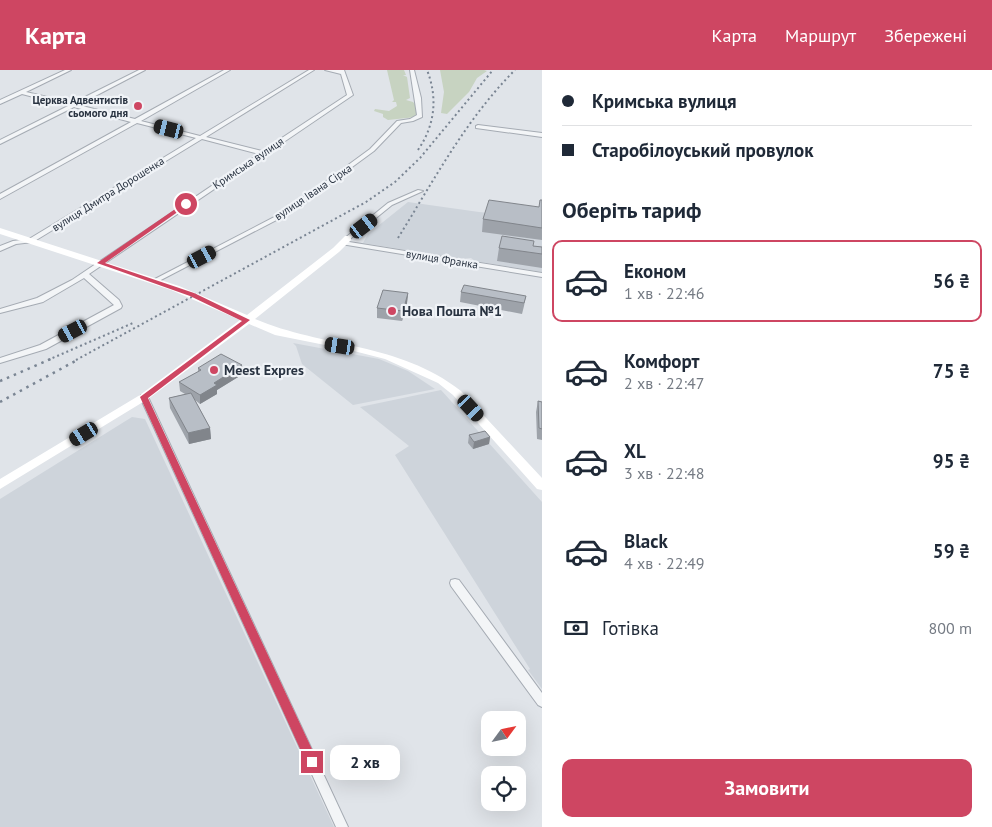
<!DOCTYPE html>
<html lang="uk">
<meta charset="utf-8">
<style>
body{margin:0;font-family:"PT Sans",sans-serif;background:#f2f2f3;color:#1f2937;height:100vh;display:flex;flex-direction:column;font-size:19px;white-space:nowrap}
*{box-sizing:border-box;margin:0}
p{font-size:16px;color:#747a83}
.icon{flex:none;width:28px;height:28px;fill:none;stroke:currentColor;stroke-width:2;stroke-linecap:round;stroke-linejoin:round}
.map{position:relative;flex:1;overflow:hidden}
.drawer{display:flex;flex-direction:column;background:#fff;width:450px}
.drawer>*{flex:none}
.banner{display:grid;align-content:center;height:110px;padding:0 20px;background:#fff}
.needle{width:32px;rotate:57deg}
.fabs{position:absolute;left:481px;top:641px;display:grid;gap:10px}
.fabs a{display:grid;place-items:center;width:45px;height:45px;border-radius:10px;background:#fff;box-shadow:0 5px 20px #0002;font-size:25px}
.end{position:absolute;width:22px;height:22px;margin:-11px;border:6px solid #ce4662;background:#fff;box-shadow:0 0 0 2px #fff}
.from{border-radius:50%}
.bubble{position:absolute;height:35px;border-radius:10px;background:#fff;box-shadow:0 5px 20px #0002;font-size:16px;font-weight:700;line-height:35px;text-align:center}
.car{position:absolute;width:15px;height:30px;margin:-15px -8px;border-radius:6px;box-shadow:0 0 4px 1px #0007;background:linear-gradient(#222 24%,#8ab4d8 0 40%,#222 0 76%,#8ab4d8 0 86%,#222 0)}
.banner b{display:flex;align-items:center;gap:18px;height:48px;font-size:19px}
.banner b+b{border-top:1px solid #e0e1e3}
.banner i{width:12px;height:12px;background:#1f2937}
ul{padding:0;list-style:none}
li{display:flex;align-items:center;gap:15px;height:82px;margin:0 10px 8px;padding:0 10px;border:2px solid transparent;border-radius:10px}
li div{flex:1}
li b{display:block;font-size:19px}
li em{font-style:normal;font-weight:700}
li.current{border-color:#ce4662}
li>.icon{width:45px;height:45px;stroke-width:1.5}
h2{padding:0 20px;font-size:22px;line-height:60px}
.pay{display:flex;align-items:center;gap:12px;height:55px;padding:0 20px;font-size:19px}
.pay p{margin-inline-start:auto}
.primary-button{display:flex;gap:10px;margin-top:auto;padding:10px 20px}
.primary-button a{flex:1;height:58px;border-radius:10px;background:#ce4662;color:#fff;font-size:20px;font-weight:700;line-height:58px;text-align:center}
header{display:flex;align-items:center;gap:30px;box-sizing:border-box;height:70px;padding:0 25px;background:#ce4662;color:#fff}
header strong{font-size:24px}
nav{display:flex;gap:28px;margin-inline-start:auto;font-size:18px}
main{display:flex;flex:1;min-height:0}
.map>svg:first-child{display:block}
.built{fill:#ced4db}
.green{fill:#c7d3c1}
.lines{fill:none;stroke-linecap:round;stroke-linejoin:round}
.street-casing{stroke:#a5abb3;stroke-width:2}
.street{fill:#f3f5f7;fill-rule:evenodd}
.secondary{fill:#fff;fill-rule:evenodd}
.rail-far1{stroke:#7a8593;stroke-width:2;stroke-dasharray:2 3;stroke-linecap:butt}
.rail{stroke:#7a8593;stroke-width:2.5;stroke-dasharray:2.5 5;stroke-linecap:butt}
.wall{fill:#9ea3aa}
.shaded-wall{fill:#81858b}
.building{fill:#b8bec6;stroke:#81858b}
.route{fill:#ce4662}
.poi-dot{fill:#ce4662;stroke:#f0f3f7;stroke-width:2}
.labels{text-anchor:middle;stroke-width:4.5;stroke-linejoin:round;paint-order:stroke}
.far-poi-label{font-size:11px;font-weight:bold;fill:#293341;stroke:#f0f3f7;text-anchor:end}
.far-street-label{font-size:11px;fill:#293341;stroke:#f0f3f7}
.poi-label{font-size:14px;font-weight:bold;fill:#293341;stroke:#f0f3f7;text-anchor:start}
</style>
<header>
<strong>Карта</strong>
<nav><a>Карта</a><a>Маршрут</a><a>Збережені</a></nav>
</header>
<main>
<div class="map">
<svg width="542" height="757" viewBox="0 0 542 757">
<rect width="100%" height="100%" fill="#e0e4e9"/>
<path class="built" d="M408,132L479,142L542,148V202L475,191L471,188L461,189L363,173L368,164Z
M293,273L379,289L408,301L435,319L353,335L302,294L296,276Z
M441,320L542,432V619L528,600L530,599L395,385L409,376L360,337Z
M132,347L145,349L334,757H0V429Z"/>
<path class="green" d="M387,0H404L406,5H403L407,7L410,28L406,30L413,32L417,36L416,47L388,50L383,47V44L374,41L375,39L389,41L397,36L396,32H392L394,30Z
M440,0H484L487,1L477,8L469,22L447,44L441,43L444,22Z"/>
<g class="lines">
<g class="street-casing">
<path id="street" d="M65,0H71L26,22L73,33L139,0H145L78,35L135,49L224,0H230L141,51L200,66L309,0H314L206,67L262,81L347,25L341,4L325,0H344L353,25L89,204L119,230L122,236L121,238L46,279L0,293V288L40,275L114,235L84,208L43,232L0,243V239L37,228L72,210L259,84L202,69L33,172L16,174L0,181V176L13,171L29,169L196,68L137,53L0,129V124L131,52L74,37L0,74V70L68,36L22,24L0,34V30Z
M410,0H414L421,28L422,47L413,51L401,53L374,81L288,144L157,212H153V210L284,142L370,79L397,51L410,49L417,45Z
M478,55L542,63V67L476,58V56Z
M418,120L423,121L392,135L350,169H346L345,168L388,133Z
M343,171L542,203V207L341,174V172Z
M141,325H144L148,327L348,757H336L140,327Z
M455,509L459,510L542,623V637L538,635L451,516L450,513L451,510Z"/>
</g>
<use href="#street" class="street"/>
<path class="secondary" d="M0,158L179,216L247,245L333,178L345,166H351V170L339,182L255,249C323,278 399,272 461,321L542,408V420L537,419L453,325L438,313L385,289L350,280L275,265L249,254L148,329L0,419V409L140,325L240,250L171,220L0,164Z"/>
<path class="rail-far1" d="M418,80C435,55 438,28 427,0
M398,168C434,110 466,49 515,0
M48,290L133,253
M76,290L366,132L395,112L420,88L493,0"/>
<path class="rail" d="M0,311L51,289
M0,332L79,289"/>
</g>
<path class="wall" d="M542,130V170L482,162L483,149L539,137Z
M533,176L542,177V198L497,191L499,178Z
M461,222L526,226L524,236L522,244L460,232Z
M408,223L407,233L402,251L377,248V238Z
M198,298L243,304L217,320V324L200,334L195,330L210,358L211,369L189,374L170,338L169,328L185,324L180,321L179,312L198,302Z
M538,331L542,332V370L537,369L536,342Z
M469,365L490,367L489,374L473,379L468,373Z"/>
<path class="shaded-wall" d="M408,223L407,233L402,251L403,241Z
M242,295L243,304L217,320V324L200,334V325L214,313Z
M210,358L211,369L189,374L188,363Z
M490,367L489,374L473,379L474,372Z"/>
<path class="building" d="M489,130L539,137L540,130H542V158L483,149Z
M502,166L534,171L533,176L542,177V184L499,178Z
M464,215L526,226L524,233L461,222Z
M383,220L408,223L403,241L377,238Z
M221,284L242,295L214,313L217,315L200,325L179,312L201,300L198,298Z
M191,323L210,358L188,363L169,328Z
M538,331L542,332V359L539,358Z
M485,361L490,367L474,372L469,365Z"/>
<path class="route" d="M184,133L189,134L105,193L194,223L250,250L148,328L318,692L316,696H308L306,692L140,327L242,251L190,226L97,193Z"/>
<g class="poi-dot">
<circle cx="138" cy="36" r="5"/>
<circle cx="392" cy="241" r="5"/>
<circle cx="214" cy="300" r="5"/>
</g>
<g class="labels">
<g class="far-poi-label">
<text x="128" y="34">Церква Адвентистів<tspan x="128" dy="13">сьомого дня</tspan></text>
</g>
<g class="far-street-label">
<text transform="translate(248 93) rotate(-34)" y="4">Кримська вулиця</text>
<text transform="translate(313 122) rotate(-34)" y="4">вулиця Івана Сірка</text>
<text transform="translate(108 124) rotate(-32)" y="4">вулиця Дмитра Дорошенка</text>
<text transform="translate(442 189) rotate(9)" y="4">вулиця Франка</text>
</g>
<g class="poi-label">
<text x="402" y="246">Нова Пошта №1</text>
<text x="224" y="305">Meest Expres</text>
</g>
</g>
</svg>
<div class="fabs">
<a><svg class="needle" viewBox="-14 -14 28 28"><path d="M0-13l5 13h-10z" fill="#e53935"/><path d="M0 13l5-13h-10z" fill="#747a83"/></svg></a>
<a><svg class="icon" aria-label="locate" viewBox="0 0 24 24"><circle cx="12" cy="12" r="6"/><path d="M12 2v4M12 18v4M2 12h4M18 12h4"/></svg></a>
</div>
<i class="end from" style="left:186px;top:134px"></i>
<i class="end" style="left:312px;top:692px"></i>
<div class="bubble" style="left:330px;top:675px;width:70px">2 хв</div>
<i class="car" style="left:169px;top:59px;rotate:284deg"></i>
<i class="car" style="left:364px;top:156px;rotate:53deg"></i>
<i class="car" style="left:202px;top:187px;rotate:62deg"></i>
<i class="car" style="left:73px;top:261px;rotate:242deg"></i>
<i class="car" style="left:340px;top:276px;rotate:279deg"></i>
<i class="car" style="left:471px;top:338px;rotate:137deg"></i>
<i class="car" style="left:84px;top:364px;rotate:239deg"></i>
</div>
<section class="drawer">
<div class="banner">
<b><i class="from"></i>Кримська вулиця</b>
<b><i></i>Старобілоуський провулок</b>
</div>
<h2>Оберіть тариф</h2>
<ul>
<li class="current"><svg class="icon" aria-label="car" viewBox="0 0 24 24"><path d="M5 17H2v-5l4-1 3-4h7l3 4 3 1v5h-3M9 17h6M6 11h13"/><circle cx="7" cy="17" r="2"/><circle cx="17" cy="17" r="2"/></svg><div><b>Економ</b><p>1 хв · 22:46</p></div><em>56 ₴</em></li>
<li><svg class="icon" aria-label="car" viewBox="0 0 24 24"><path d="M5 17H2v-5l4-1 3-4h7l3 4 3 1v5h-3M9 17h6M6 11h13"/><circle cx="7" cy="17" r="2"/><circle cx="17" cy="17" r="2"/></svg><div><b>Комфорт</b><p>2 хв · 22:47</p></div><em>75 ₴</em></li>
<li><svg class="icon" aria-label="car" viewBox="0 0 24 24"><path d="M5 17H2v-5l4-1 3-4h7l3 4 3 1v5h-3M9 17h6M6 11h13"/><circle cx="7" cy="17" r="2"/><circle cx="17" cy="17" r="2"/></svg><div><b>XL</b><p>3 хв · 22:48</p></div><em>95 ₴</em></li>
<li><svg class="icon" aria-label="car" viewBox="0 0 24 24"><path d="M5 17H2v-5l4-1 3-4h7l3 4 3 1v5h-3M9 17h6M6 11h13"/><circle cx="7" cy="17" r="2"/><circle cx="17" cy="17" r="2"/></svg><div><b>Black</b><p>4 хв · 22:49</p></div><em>59 ₴</em></li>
</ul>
<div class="pay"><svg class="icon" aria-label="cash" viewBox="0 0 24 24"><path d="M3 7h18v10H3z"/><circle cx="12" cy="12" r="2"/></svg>Готівка<p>800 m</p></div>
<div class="primary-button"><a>Замовити</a></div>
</section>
</main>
